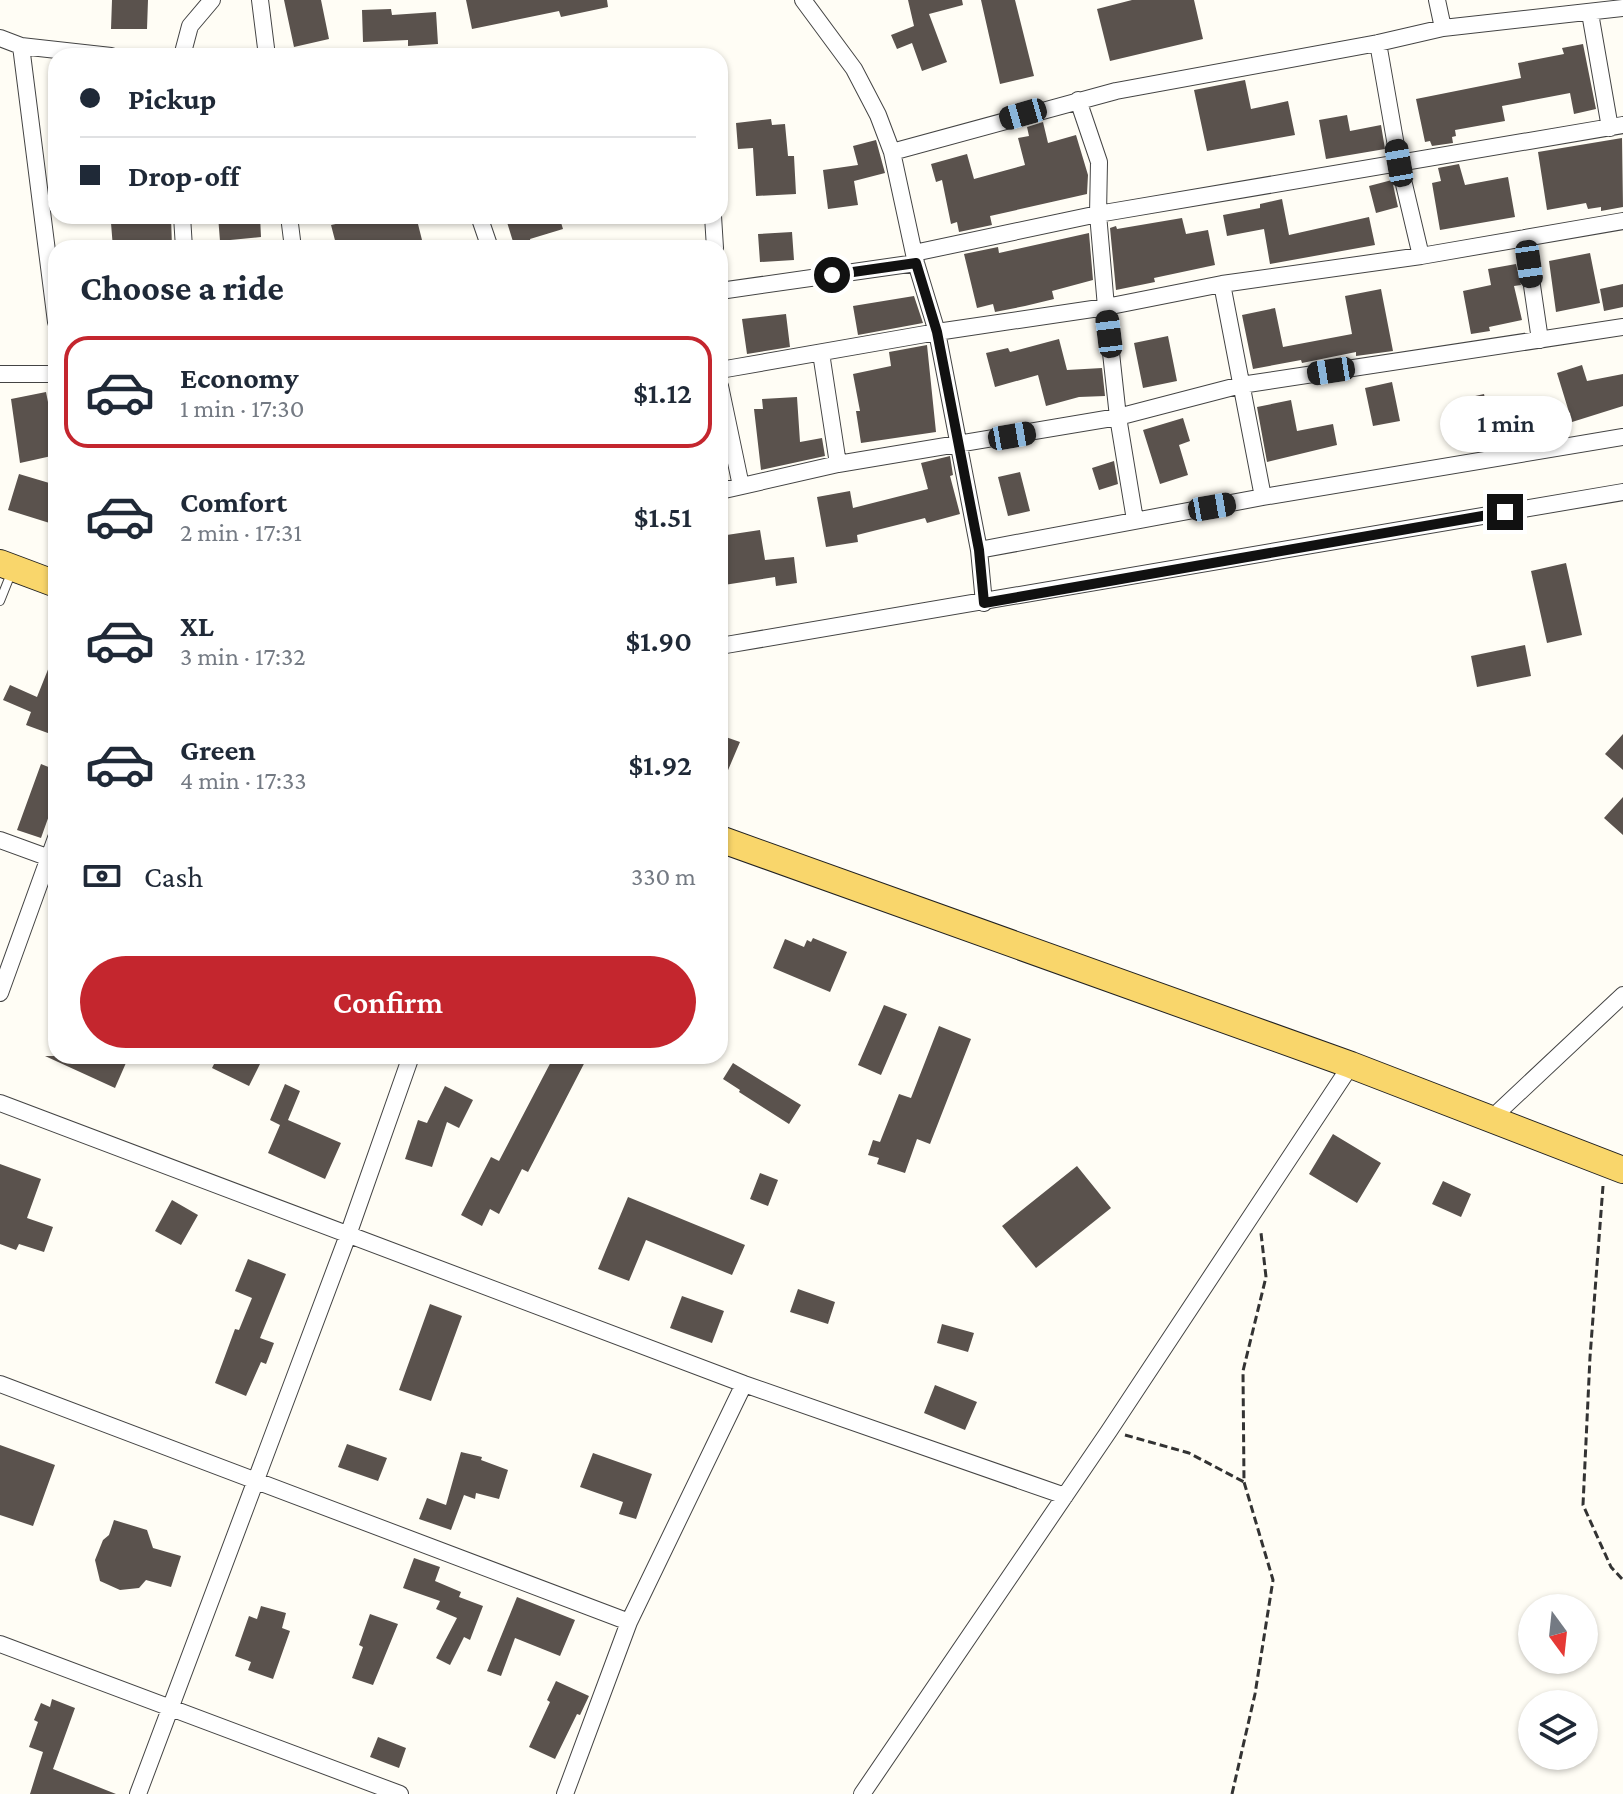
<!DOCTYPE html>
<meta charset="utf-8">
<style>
body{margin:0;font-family:"Crimson Pro",serif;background:#f2f2f3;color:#1f2937;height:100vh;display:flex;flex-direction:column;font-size:30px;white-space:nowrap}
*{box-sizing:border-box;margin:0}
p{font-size:26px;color:#747a83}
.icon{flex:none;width:44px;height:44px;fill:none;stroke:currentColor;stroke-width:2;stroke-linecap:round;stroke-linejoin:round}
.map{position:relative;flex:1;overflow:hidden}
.details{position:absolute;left:48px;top:240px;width:680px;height:824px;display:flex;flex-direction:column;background:#fff;border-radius:24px;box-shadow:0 2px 6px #0004}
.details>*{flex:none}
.banner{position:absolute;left:48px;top:48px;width:680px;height:176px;border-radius:24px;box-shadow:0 2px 6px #0004;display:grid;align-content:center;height:176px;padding:0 32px;background:#fff}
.needle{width:52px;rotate:165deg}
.tools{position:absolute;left:1518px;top:1594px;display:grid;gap:16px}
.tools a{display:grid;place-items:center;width:80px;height:80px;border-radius:50%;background:#fff;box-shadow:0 2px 6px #0004;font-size:40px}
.end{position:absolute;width:36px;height:36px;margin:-18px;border:10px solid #111;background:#fff;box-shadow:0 0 0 4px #fff}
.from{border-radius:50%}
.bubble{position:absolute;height:56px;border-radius:28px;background:#fff;box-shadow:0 2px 6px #0004;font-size:26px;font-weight:600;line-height:56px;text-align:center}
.car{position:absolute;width:24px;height:48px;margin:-24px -12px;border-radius:10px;box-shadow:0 0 6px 2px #0007;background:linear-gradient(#222 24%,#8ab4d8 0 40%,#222 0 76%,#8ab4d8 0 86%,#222 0)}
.banner b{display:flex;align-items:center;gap:28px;height:76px;font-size:30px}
.banner b+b{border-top:2px solid #e0e1e3}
.banner i{width:20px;height:20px;background:#1f2937}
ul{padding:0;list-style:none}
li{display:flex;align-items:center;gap:24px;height:112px;margin:0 16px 12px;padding:0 16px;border:4px solid transparent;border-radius:24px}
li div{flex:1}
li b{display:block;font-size:30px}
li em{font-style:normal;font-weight:600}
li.current{border-color:#c4262e}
li>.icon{width:72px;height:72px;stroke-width:1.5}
h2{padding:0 32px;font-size:36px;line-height:96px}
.pay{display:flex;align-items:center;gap:20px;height:88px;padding:0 32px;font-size:30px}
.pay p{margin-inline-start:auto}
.primary-button{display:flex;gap:16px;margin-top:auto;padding:16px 32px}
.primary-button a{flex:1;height:92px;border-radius:48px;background:#c4262e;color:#fff;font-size:32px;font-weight:600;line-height:92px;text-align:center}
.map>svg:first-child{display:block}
.building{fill:#5a524d}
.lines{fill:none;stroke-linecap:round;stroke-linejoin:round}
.lane-casing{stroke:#444;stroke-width:10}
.street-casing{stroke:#444;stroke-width:18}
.primary-casing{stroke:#222;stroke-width:28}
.path{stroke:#333;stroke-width:3;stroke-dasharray:8 4;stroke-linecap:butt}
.lane{stroke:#fff;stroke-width:8}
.street{stroke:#fff;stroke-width:16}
.primary{stroke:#f9d66b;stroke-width:26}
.route{stroke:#111;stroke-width:10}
</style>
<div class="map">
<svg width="1623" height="1794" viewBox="0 0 1623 1794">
<rect width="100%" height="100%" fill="#fffdf5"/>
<path class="building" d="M112,0H148L147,29H111Z
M284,0H321L329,39L294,47Z
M466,0H607L608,7L561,17L559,11L472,29Z
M908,0H962L963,5L929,14L947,62L922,71L912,43L897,49L891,35L914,26Z
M981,0H1015L1034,76L1000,84Z
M1132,0H1194L1203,39L1110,61L1097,9Z
M391,9L392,15L436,12L438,44L408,46V40L363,42L362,10Z
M1583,44L1596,109L1574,114L1570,93L1502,106L1505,121L1455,130L1456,136L1452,137L1453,143L1432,146L1430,141L1425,142L1416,99L1521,78L1518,63L1564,54L1562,48Z
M1245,80L1251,109L1288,101L1295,135L1207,151L1194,90Z
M1347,115L1350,131L1381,125L1385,149L1326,159L1319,120Z
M771,119L772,125L785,124L788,156H794L796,194L756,196L753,148L738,149L736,123Z
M1043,122L1048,143L1076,135L1088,175L1087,194L990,216L992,225L959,232L957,222L951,224L942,180L936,182L931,164L967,154L974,179L1025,165L1018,138L1029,136L1027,127Z
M1622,138L1623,207L1601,211V207L1588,209L1586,203L1547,210L1538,152Z
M876,140L885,173L854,181L858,205L828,209L823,170L858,165L853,146Z
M1459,164L1465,185L1508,177L1515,217L1440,230L1432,183L1441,181L1438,168Z
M1392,180L1398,207L1376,213L1369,186Z
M1282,199L1289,235L1369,217L1375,245L1270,264L1264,229L1227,236L1223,215L1260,208V204Z
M126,216H171L172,248H113L111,223L128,222Z
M218,216H260L261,237L220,241Z
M353,216H416L424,248H337L331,225L354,220Z
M515,216H559L563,229L530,239L532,248H515L506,219Z
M1182,218L1186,234L1208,230L1215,265L1154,278L1155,282L1116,290L1110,228L1116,226L1117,229Z
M792,232L794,260L760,262L758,234Z
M1089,233L1093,280L1052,291L1054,299L1025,306L995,312L993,304L977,308L964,254L998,247L999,253Z
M1590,253L1600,303L1556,312L1549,261Z
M1516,264L1521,285L1514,286L1522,320L1489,327L1490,331L1471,334L1463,291L1491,285L1488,269Z
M1623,284V307L1604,311L1600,289Z
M1381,289L1393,351L1356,356V352L1302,363L1301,360L1253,369L1242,315L1275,308L1283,347L1352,334L1345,296Z
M914,296L923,323L858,335L853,306Z
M786,314L790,347L747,354L742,319Z
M1168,336L1177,381L1143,388L1134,343Z
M1059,339L1067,370L1102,368L1105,396L1079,397L1046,406L1038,375L995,387L986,353L1008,348L1010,352Z
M927,345L936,432L861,443L856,411H860L853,374L891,366L889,352Z
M1582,365L1587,381L1623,374V406L1572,422L1557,373Z
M1392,382L1400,421L1373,426L1365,388Z
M46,392L51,417L56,416V455L20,463L11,399Z
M1484,394L1492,429L1469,434L1462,399Z
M797,397L800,442L822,438L825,456L761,470L754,409H763L762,399Z
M1291,400L1297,431L1333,424L1337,445L1267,462L1257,407Z
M1183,418L1190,441L1179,445L1188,475L1160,484L1143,430Z
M950,456L953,475L950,476L960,514L927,523L925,518L857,535L858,542L826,547L817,497L850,491L853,508L928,489L921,463Z
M1114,461L1118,484L1099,490L1092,468Z
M1020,472L1030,511L1008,516L998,477Z
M19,474L56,485V525L8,510Z
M760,530L765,560L794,557L797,583L776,586L775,577L724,585L720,536Z
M1566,563L1582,635L1547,643L1531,571Z
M1525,645L1531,676L1477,687L1471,656Z
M55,652H56V736L26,725L31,712L3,700L10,685L37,697Z
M1623,734V770L1605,754Z
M720,735L740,742L720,789Z
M41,764L56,770V796L41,838L17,830Z
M1623,797V835L1604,818Z
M813,938L847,952L830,992L773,968L785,939L804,947L807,940L811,942Z
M884,1005L907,1014L881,1075L858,1065Z
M939,1026L971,1039L930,1144L917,1139L905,1173L877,1164L879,1158L868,1155L873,1140L880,1142L899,1094L911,1098Z
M45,1056H129L115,1088Z
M218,1056H264L249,1086L212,1068Z
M554,1056H588L528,1172L522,1169L499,1214L490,1209L482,1226L461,1215L491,1157L499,1161Z
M733,1063L801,1105L789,1124L739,1092L740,1090L723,1079Z
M285,1084L300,1091L288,1120L341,1143L325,1179L268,1153L280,1125L270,1120Z
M445,1086L473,1100L459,1128L447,1122L432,1167L405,1159L418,1120L427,1123Z
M1333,1134L1381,1163L1357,1203L1309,1174Z
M0,1164L41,1179L27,1218L53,1227L44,1252L19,1244L16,1250L0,1244Z
M1077,1166L1111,1208L1036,1268L1002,1226Z
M760,1173L778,1180L768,1206L750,1199Z
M1443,1181L1471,1194L1461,1217L1432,1204Z
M628,1197L745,1245L732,1275L646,1240L629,1281L598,1269Z
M172,1200L198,1215L181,1245L155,1231Z
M248,1259L286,1274L260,1338L274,1343L266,1364L261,1362L246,1396L215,1383L235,1329L239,1330L252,1298L235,1291Z
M798,1289L835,1302L828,1324L790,1312Z
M682,1296L724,1311L712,1343L670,1328Z
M430,1304L462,1316L431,1401L399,1390Z
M942,1324L974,1333L968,1352L937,1343Z
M935,1385L977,1402L965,1430L924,1413Z
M347,1444L387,1458L378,1481L338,1467Z
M0,1445L55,1465L33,1526L0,1515Z
M461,1452L482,1457L481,1460L508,1470L499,1499L476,1493L475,1499L464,1495L451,1530L419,1519L427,1498L446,1505Z
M593,1453L652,1474L636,1519L619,1514L623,1502L580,1487Z
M114,1520L147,1530L153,1548L181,1556L171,1587L146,1580L139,1588L120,1590L100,1581L95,1560L103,1540L109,1535Z
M414,1558L440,1567L435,1581L461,1592L459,1597L483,1606L470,1640L464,1637L450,1665L436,1658L457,1618L436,1609L440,1601L403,1588Z
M517,1597L575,1620L560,1656L515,1638L501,1676L487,1671Z
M261,1606L286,1613L282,1628L290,1631L273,1679L248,1670L251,1662L235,1656L249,1616L257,1619Z
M370,1614L398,1624L373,1685L352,1678L363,1647L359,1645Z
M556,1681L589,1696L580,1715L577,1714L555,1759L529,1747L550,1702L547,1700Z
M52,1699L75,1708L53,1769L116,1794H30L43,1752L29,1747L38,1722L34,1720L41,1703L50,1707Z
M378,1737L406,1748L399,1768L370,1757Z"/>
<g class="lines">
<g class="lane-casing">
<path id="lane" d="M0,601L12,571"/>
</g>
<g class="street-casing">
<path id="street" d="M260,0L267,56
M803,0L854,69L878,115L892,152L916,263L937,332L979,550L984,603
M1437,0L1443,28
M1590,13L1610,128
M0,38L21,46L111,56
M1378,43L1399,163L1421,256
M21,46L56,322
M182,56L190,26L212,0
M1078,100L1099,162L1098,214L1106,307L1118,417L1135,520
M892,152L1116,91L1378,43L1443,28L1623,8
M182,216L184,248
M289,216L293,248
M479,216L490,248
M713,216L715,248
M1525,238L1540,340
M914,253L1098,214L1623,125
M1222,284L1263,497
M720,291L916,263
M821,353L838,464
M720,370L937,332L1106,307L1222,284L1421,256L1623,221
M0,374H56
M720,386L741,486
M720,491L838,464L1118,417L1241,385L1623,327
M979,550L1263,497L1623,437
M720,646L1623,492
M0,840L55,860
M0,993L56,838
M0,1103L744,1384L1065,1496
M1493,1117L1623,995
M0,1384L629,1622
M0,1644L400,1794
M138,1794L348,1235L411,1056
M565,1794L629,1622L744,1384
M862,1794L1109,1431L1351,1065"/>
</g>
<g class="primary-casing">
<path id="primary" d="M0,563L56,584
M720,839L1351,1065L1623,1170"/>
</g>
<path class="path" d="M1603,1186L1590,1357L1583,1505L1611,1567L1623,1580
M1125,1435L1189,1453L1244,1482
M1232,1794L1255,1694L1273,1580L1244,1482L1243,1371L1266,1277L1261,1233"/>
<use href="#lane" class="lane"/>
<use href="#street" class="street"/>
<use href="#primary" class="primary"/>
</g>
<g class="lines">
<path class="route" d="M832,275L916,263L937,332L979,550L984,603L1505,512"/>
</g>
</svg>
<div class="tools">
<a><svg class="needle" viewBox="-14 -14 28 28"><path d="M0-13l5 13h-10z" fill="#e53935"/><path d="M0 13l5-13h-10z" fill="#747a83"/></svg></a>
<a><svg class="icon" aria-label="layers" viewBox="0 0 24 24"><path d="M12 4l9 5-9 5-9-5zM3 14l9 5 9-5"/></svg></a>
</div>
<i class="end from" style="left:832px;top:275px"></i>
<i class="end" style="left:1505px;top:512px"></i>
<div class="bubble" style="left:1440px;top:396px;width:132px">1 min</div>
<i class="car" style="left:1023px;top:114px;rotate:254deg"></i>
<i class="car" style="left:1399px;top:163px;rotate:350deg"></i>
<i class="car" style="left:1529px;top:264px;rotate:172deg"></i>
<i class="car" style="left:1109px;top:334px;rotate:353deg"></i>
<i class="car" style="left:1331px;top:371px;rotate:261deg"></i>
<i class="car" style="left:1012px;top:436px;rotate:80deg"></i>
<i class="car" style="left:1212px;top:507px;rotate:80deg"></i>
<div class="banner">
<b><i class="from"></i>Pickup</b>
<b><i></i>Drop-off</b>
</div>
<section class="details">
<h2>Choose a ride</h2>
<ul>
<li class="current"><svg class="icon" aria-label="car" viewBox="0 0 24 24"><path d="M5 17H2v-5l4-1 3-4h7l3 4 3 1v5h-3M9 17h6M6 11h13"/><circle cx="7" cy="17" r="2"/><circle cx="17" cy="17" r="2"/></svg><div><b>Economy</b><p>1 min · 17:30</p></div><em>$1.12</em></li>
<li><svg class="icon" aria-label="car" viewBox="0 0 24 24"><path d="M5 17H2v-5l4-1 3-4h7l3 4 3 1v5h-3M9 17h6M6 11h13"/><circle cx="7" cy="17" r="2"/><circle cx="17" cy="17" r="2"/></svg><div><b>Comfort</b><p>2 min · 17:31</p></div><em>$1.51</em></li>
<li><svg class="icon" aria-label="car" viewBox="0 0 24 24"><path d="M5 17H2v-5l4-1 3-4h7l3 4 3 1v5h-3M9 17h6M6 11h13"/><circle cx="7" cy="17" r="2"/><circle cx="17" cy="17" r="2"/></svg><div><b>XL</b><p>3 min · 17:32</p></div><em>$1.90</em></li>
<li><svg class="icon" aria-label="car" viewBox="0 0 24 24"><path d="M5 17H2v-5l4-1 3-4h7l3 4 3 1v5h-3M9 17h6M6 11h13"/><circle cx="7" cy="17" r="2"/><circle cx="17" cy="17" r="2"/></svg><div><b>Green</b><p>4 min · 17:33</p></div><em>$1.92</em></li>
</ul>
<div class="pay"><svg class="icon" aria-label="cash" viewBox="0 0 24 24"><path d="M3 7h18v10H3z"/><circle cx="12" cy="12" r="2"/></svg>Cash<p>330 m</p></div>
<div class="primary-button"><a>Confirm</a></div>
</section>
</div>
